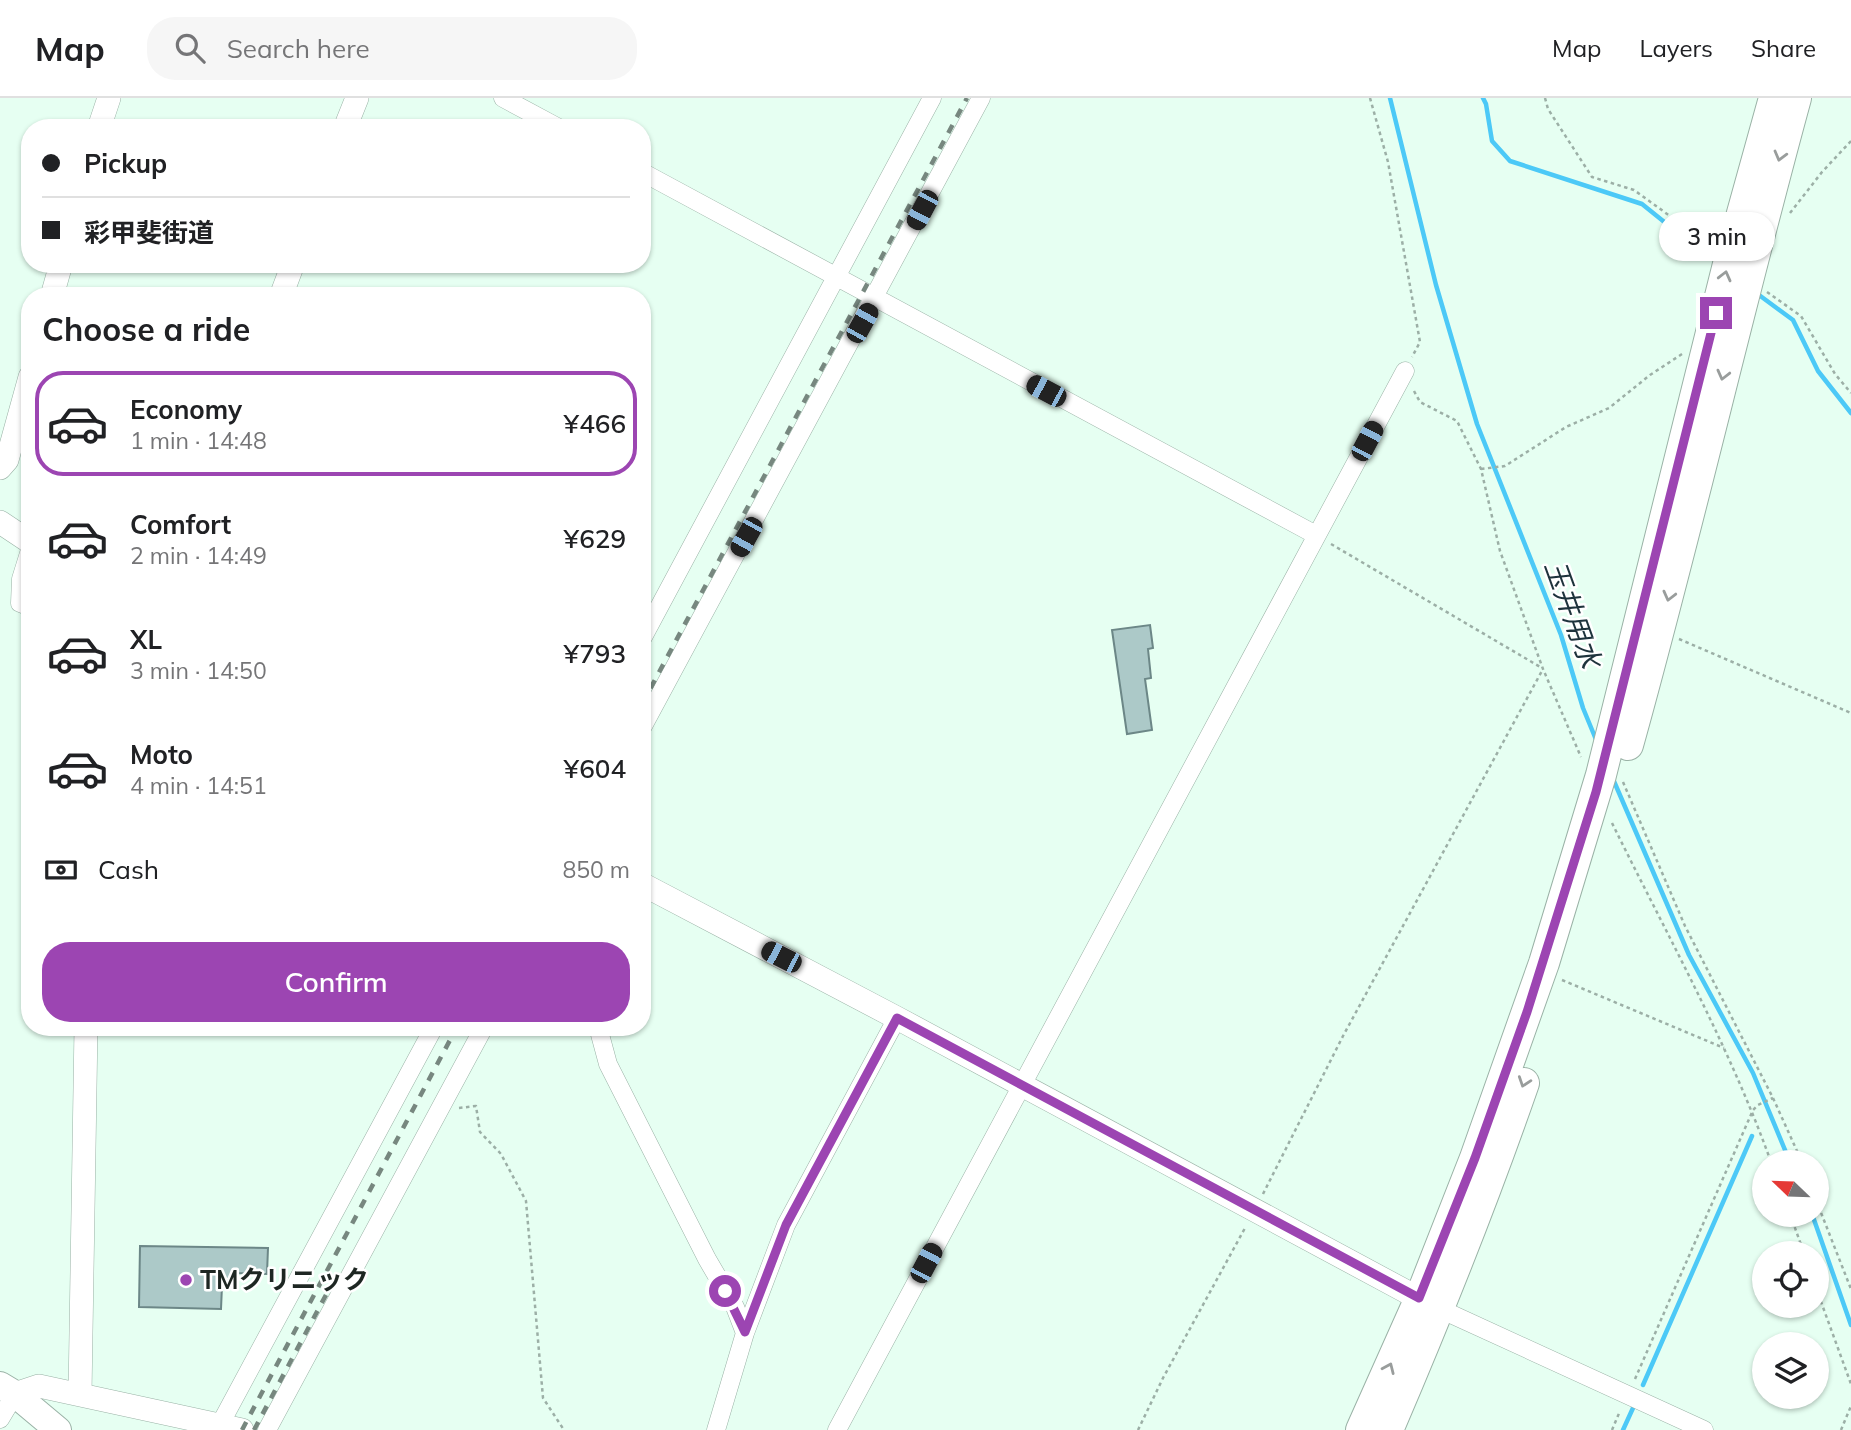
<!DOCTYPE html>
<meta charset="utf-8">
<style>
body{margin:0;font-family:Mulish,"Noto Sans JP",sans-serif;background:#f6f6f6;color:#202124;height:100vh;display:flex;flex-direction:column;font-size:26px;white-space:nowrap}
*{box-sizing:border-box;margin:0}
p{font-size:23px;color:#757577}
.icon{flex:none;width:38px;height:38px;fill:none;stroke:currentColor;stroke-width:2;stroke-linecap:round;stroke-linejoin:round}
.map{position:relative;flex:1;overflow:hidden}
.panel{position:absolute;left:21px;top:189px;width:630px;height:749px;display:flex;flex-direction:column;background:#fff;border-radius:28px;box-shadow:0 2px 5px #0004}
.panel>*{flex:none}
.banner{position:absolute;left:21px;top:21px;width:630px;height:154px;border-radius:28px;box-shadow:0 2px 5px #0004;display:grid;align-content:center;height:154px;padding:0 21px;background:#fff}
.needle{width:46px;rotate:293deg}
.buttons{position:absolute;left:1752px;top:1052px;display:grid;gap:14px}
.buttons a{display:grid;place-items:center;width:77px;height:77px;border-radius:50%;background:#fff;box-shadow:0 2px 5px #0004;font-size:35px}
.end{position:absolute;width:32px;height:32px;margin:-16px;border:9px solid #9c45b2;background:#fff;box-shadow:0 0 0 4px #fff}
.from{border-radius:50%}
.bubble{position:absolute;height:49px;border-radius:24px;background:#fff;box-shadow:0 2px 5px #0004;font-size:23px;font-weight:600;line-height:49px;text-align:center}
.car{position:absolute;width:21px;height:42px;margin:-21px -10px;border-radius:9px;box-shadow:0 0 5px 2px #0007;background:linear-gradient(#222 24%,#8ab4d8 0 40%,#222 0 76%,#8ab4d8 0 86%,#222 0)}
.banner b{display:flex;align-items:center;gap:24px;height:66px;font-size:26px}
.banner b+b{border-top:2px solid #e0e0e0}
.banner i{width:18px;height:18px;background:#202124}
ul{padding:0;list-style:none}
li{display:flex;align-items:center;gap:21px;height:105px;margin:0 14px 10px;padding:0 7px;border:4px solid transparent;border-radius:28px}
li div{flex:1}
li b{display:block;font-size:26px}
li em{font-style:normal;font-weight:600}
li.selected{border-color:#9c45b2}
li>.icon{width:63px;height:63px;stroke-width:1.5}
h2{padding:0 21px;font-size:32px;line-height:84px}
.pay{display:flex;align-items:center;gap:18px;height:77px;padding:0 21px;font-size:26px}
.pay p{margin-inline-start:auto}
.button{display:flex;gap:14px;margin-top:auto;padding:14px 21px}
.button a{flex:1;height:80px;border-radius:28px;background:#9c45b2;color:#fff;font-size:28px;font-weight:600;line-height:80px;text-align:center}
header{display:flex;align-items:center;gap:42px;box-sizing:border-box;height:98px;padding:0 35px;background:#fff;border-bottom:2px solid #e0e0e0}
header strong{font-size:33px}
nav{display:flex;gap:38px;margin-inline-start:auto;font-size:24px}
.search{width:490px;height:63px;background:#f6f6f6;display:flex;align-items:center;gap:18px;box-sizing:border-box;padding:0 24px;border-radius:28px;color:#757577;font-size:26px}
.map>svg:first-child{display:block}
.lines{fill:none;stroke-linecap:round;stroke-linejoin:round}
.stream{stroke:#4cc9f7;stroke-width:4.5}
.building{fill:#acc9c8;stroke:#6c8787;stroke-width:2}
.street-casing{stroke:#9ab2a6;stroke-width:19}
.secondary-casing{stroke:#9ab2a6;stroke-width:24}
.primary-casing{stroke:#9ab2a6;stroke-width:28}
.highway-casing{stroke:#9ab2a6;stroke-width:32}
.path{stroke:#9cafa6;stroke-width:2.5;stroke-dasharray:3.5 3.5;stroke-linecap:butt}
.street{stroke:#fff;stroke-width:18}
.secondary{stroke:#fff;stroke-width:23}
.primary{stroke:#fff;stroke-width:26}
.highway{stroke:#fff;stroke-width:30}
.rail{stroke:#77877f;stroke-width:4.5;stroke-dasharray:9 9;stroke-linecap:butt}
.oneway{stroke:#999d9c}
.route{stroke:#9c45b2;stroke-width:9}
.poi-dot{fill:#9c45b2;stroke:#fff;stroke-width:2.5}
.labels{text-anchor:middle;stroke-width:5;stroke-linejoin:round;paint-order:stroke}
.poi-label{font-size:26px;font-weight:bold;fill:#1d2622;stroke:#fff;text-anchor:start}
.water-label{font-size:28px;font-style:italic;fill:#1e333c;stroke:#fff}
</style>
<header>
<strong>Map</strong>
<div class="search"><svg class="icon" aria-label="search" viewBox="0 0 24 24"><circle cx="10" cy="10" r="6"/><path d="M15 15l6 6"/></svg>Search here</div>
<nav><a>Map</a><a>Layers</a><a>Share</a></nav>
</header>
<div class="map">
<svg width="1851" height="1332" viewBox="0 0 1851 1332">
<rect width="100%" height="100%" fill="#e6fff2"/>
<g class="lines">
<path class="stream" d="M1390,0L1436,187L1477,326L1561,537L1583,610L1597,644
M1483,0L1486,6L1492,43L1510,63L1642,106L1709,160
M1759,197L1793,222L1818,273L1851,315
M1613,681L1689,857L1753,975L1790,1064
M1812,1116L1851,1227
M1643,1287L1752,1038
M1623,1332L1633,1310"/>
</g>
<path class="building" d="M1150,527L1153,550L1148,551L1151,580L1145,581L1152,632L1127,636L1112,532Z
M140,1148L268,1150L267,1176L234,1175L233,1188H222L221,1211L139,1209Z"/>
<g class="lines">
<g class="street-casing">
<path id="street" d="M503,0L559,30
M642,74L1316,437
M30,452L21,481L20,505L30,509
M642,541L932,0
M642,630L981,0
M598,929L608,966L707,1161L735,1209L745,1235
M1440,1211L1704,1332
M0,1321L15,1296
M217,1332L434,929
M267,1332L484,929
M716,1332L745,1235L786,1127L897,920
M837,1332L1405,273"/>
</g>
<g class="secondary-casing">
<path id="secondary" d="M99,30L109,0
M345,30L357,0
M52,198L61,166
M281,198L293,166
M0,370L7,362L30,279
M0,424L30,444
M642,786L897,920L1433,1208
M15,1296L39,1288L242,1332
M80,1296L86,929"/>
</g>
<g class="primary-casing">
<path id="primary" d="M0,1287L15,1296L58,1332"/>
</g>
<g class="highway-casing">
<path id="highway" d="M1628,647C1688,432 1737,215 1796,0
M1361,1332L1420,1200L1475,1060L1544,865L1601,677L1729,162L1774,0
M1388,1332C1437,1218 1483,1103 1524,985"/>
</g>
<path class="path" d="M1370,0L1388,64L1420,244L1412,259
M1545,0L1548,11L1592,79L1634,92L1710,147
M1790,115L1822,74L1851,43
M1767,194L1801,218L1835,276L1851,295
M1414,293L1420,304L1457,323L1481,371L1500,453L1543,571L1581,659
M1481,371L1505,368L1566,329L1609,310L1650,277L1682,256
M1331,446L1542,570
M1679,541L1851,615
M1623,684L1685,828L1773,1000L1802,1064
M1612,725C1667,837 1729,947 1771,1064
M1562,882L1724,950
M459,1010L476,1008L480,1034L501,1056L526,1103L543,1300L564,1332
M1263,1096L1343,938L1543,571
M1816,1102L1851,1191
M1790,1116L1804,1155
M1816,1190L1851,1286
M1635,1281L1753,1012L1758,1007L1773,1000
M1138,1332L1163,1280L1245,1130
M1612,1332L1620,1313
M1841,1332L1851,1308"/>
<use href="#street" class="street"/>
<use href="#secondary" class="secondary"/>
<use href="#primary" class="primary"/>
<use href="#highway" class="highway"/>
<path class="rail" d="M642,606L967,0
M242,1332L457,929
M254,1332L327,1195"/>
</g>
<defs><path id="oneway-chevron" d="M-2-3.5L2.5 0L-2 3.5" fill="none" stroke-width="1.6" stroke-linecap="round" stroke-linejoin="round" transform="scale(1.75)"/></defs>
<g class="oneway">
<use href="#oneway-chevron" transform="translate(1780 58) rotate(105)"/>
<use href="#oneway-chevron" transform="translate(1725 178) rotate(-76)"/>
<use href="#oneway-chevron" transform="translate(1723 277) rotate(104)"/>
<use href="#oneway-chevron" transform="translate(1669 498) rotate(104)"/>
<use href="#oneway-chevron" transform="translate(1524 984) rotate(109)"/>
<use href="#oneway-chevron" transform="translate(1389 1270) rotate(-66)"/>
</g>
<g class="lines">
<path class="route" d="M725,1193L745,1234L786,1127L897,920L1419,1200L1475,1060L1527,914L1596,694L1716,215"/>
</g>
<circle class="poi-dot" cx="186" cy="1182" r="7"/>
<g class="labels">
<g class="poi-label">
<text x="200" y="1191">TMクリニック</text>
</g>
<g class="water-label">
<text transform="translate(1573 516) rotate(70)" y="10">玉井用水</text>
</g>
</g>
</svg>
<div class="buttons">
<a><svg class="needle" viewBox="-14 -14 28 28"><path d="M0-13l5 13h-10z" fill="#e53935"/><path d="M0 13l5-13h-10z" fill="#757577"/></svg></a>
<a><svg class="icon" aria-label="locate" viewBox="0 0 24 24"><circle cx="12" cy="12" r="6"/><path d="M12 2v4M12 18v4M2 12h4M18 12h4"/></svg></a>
<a><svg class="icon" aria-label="layers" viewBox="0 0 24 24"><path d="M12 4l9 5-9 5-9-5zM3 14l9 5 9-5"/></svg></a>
</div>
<i class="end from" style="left:725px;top:1193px"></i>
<i class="end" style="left:1716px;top:215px"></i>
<div class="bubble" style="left:1659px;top:114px;width:116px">3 min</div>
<i class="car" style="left:922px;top:112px;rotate:208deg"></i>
<i class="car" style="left:862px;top:225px;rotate:29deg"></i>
<i class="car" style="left:1046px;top:293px;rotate:298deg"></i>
<i class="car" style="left:1367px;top:343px;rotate:28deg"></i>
<i class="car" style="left:746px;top:439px;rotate:209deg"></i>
<i class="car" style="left:781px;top:859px;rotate:297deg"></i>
<i class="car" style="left:926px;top:1165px;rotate:28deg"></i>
<div class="banner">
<b><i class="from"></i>Pickup</b>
<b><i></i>彩甲斐街道</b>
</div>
<section class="panel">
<h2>Choose a ride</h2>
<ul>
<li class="selected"><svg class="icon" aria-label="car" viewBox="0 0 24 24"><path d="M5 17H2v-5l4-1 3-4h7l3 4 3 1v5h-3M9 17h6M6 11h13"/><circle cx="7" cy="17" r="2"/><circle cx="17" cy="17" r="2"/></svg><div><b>Economy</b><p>1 min · 14:48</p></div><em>¥466</em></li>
<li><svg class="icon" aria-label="car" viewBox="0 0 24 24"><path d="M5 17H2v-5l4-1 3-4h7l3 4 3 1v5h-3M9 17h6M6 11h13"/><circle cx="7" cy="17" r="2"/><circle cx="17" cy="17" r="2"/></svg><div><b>Comfort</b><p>2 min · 14:49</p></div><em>¥629</em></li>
<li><svg class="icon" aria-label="car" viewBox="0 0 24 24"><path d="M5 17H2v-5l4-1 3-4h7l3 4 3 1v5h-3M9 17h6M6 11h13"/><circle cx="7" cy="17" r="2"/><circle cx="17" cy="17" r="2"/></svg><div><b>XL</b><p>3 min · 14:50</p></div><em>¥793</em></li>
<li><svg class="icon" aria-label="car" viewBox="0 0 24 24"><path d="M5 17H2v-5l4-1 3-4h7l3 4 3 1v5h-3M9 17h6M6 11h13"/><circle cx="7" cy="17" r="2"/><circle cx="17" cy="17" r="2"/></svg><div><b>Moto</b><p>4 min · 14:51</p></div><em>¥604</em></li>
</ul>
<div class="pay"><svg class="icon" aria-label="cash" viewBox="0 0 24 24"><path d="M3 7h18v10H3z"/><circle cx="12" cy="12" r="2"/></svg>Cash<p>850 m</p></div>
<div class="button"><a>Confirm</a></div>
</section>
</div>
